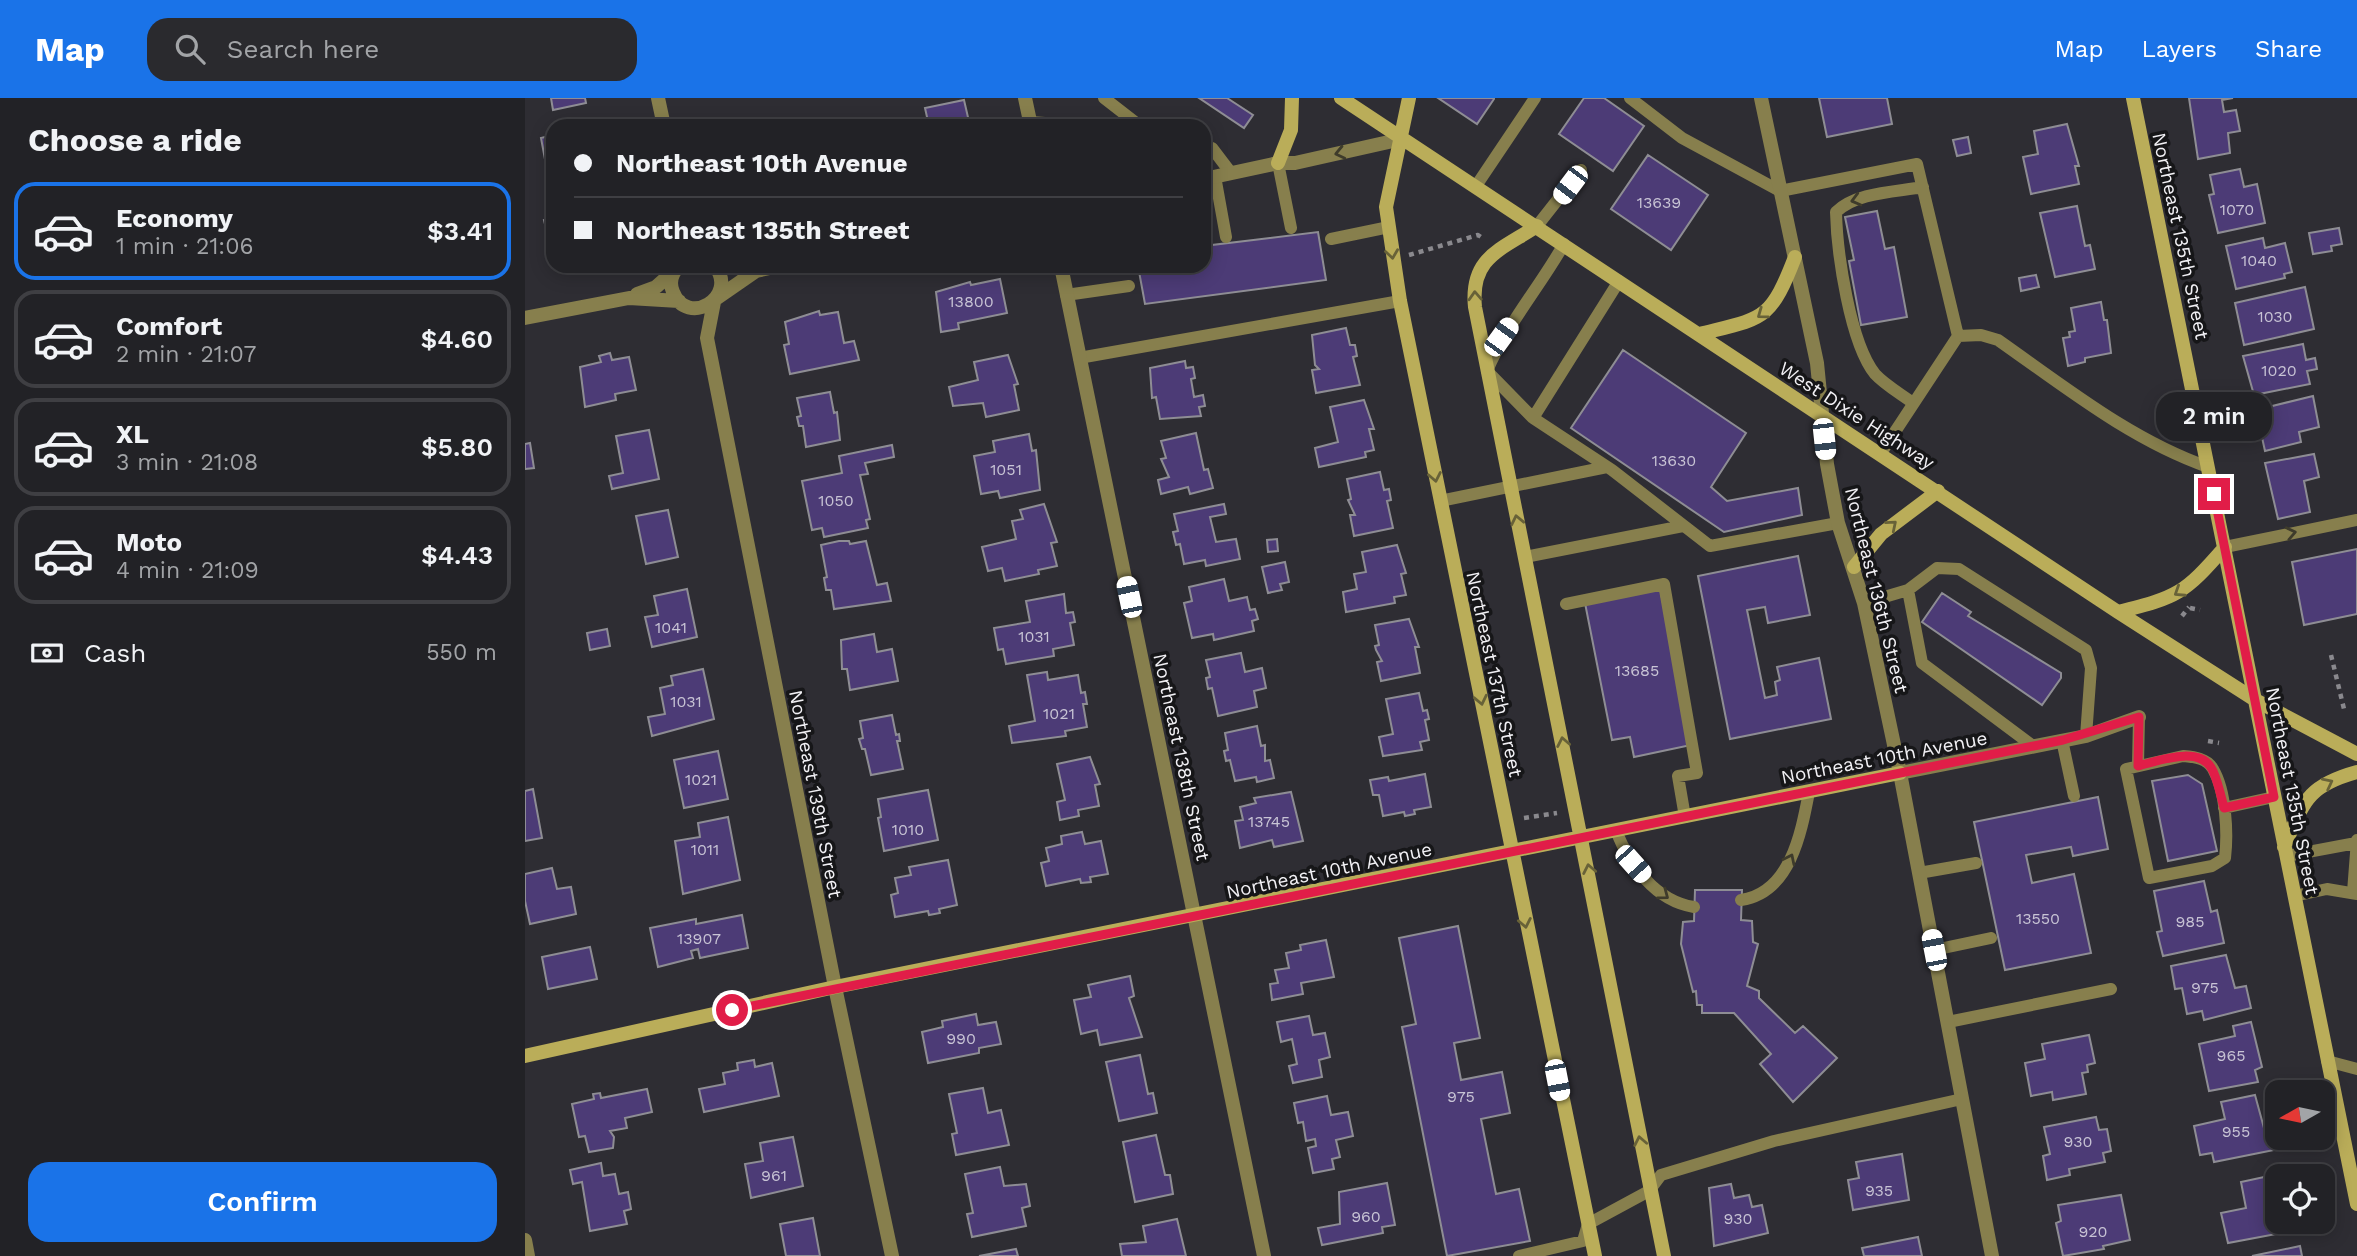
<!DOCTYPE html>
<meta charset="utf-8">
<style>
body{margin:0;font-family:"Work Sans",sans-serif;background:#2a2a2e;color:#f1f3f6;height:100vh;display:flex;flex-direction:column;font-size:26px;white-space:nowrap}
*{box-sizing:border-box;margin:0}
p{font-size:23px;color:#a2a4a7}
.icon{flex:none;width:38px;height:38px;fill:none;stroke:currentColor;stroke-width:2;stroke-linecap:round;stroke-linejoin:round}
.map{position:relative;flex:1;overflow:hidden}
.details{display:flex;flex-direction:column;background:#222226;width:525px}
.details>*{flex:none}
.guide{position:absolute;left:21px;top:21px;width:665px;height:154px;border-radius:21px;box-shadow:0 4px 18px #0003,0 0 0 2px #3f3f43;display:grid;align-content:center;height:154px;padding:0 28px;background:#222226}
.needle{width:46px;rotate:261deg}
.buttons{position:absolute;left:1740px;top:982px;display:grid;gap:14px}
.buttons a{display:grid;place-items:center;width:70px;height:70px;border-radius:14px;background:#222226;box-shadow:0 4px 18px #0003,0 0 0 2px #3f3f43;font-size:35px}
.end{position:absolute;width:32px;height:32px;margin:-16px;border:9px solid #e11d48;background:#fff;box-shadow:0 0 0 4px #fff}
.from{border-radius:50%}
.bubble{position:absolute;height:49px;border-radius:21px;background:#222226;box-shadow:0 4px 18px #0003,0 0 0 2px #3f3f43;font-size:23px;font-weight:600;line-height:49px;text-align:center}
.car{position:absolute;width:21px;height:42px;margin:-21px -10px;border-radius:9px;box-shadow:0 0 5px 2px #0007;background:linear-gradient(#fff 24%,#345 0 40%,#fff 0 76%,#345 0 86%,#fff 0)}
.guide b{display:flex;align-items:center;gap:24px;height:66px;font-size:26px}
.guide b+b{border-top:2px solid #3f3f43}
.guide i{width:18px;height:18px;background:#f1f3f6}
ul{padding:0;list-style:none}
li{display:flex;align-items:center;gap:21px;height:98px;margin:0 14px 10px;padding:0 14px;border:4px solid #3f3f43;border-radius:21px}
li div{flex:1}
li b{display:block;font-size:26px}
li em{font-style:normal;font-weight:600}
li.current{border-color:#1a73e8}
li>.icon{width:63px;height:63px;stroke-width:1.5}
h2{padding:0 28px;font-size:32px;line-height:84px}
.pay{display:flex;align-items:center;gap:18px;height:77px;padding:0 28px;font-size:26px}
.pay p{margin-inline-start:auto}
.action{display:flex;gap:14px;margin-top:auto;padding:14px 28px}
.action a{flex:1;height:80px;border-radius:21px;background:#1a73e8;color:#fff;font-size:28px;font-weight:600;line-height:80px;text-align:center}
header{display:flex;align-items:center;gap:42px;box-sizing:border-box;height:98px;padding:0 35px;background:#1a73e8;color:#fff}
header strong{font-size:33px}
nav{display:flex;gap:38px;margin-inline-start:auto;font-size:24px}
.search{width:490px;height:63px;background:#2a2a2e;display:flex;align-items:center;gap:18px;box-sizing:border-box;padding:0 24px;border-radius:21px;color:#a2a4a7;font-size:26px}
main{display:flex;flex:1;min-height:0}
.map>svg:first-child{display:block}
.building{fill:#4c3b76;stroke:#8e8d94;stroke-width:2}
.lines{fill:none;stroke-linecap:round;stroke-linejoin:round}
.path{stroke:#8a898e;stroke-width:4.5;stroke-dasharray:5 5;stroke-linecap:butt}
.lane{stroke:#877f4d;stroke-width:12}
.street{stroke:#877f4d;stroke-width:14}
.secondary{stroke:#baad59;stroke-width:14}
.oneway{stroke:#3e3b2b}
.oneway2{stroke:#686238}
.route{stroke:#e11d48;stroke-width:9}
.labels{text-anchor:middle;stroke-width:7;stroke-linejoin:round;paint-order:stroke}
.number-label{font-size:16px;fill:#c8c4d5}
.street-label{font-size:19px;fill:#f2f1f5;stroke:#161618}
</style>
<header>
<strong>Map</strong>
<div class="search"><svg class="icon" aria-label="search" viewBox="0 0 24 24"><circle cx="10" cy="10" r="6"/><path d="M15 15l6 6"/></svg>Search here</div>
<nav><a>Map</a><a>Layers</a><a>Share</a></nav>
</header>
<main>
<section class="details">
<h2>Choose a ride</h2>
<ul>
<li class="current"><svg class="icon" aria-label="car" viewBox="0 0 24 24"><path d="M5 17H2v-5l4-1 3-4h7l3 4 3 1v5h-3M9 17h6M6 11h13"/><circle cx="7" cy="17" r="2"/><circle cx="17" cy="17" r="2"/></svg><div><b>Economy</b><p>1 min · 21:06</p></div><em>$3.41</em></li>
<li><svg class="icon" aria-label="car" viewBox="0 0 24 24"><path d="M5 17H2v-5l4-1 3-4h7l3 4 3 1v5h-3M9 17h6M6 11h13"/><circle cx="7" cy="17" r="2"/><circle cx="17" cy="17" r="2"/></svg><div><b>Comfort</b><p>2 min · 21:07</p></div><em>$4.60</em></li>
<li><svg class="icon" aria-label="car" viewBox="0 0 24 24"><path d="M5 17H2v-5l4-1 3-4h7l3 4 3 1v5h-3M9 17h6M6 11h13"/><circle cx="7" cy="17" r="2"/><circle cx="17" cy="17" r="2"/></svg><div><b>XL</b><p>3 min · 21:08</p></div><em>$5.80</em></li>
<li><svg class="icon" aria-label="car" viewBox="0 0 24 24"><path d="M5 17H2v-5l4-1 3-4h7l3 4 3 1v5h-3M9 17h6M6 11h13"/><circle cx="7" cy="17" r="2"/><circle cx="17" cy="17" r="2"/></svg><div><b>Moto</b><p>4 min · 21:09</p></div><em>$4.43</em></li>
</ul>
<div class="pay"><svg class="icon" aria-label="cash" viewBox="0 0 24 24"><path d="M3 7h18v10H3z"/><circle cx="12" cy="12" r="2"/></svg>Cash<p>550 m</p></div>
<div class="action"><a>Confirm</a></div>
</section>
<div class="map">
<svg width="1832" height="1158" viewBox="0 0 1832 1158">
<rect width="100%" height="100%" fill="#2e2d33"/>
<path class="building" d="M26,0H60L61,5L28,12Z
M674,0H702L728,17L719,30Z
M913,0H969V1L952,26Z
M1059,0H1079L1119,28L1088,73L1034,36Z
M1294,0H1362L1367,26L1302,39Z
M1664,0H1708L1697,2L1699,14L1711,12L1715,33L1703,35L1705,55L1673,61Z
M439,2L445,28H404L400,10Z
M1542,26L1554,68H1550L1554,86L1506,96L1498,59L1513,56L1509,33Z
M28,37V88H25L16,40Z
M1443,39L1446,55L1432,58L1428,42Z
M1123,57L1183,97L1146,152L1086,111Z
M1715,71L1719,89L1732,86L1740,125L1693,135L1684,97L1689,96L1685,77Z
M1552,108L1560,148L1565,147L1570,171L1530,179L1515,115Z
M24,110H28V143H24L19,122L26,121Z
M1352,113L1360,151L1369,149L1382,219L1336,227L1324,163L1329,162L1320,119Z
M1814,130L1817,146L1806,148L1807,153L1788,156L1784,135Z
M793,134L801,182L620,206L613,168H679V148Z
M1738,140L1740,150L1760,145L1767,174L1759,176L1760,180L1711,191L1701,148Z
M1511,177L1514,189L1496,193L1494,180Z
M475,181L482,215L433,225L434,231L416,234L411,194L445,184L446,187Z
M1780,189L1789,231L1719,247L1710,205Z
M1576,204L1579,222H1582L1586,255L1560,260V264L1543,268L1538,240L1545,239L1544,234L1550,233L1546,210Z
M294,213L295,217L313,214L319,245L329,243L334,262L265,276L259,247L264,246L260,224Z
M821,230L825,247H830L832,258L828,259L835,287L791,295L787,272L794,271L790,267L787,237Z
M1778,246L1781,262L1790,260L1792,271L1782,273L1785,286L1729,297L1718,258Z
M1098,252L1221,335L1186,389L1202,403L1273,390L1277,417L1199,434L1046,330Z
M85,255L87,262L104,259L111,292L90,296L91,302L60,309L55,269L76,264L74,258Z
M483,257L493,286L489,287L494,312L461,319L458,305L428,308L424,289L453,282L449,264Z
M660,263L661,270L668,269L670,280L666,281L669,299L678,297L680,308L674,309L676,318L635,321L631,299L627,300L625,270Z
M305,294L309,315L312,314L315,342L281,349L278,328H274L272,319L276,318L272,300Z
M1788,298L1794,329L1774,334L1776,344L1740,353L1731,312Z
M839,302L849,331H844L849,352L840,354L841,359L794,369L790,350L813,344L805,309Z
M124,332L134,381L87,391L84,378L98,375L91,338Z
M671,335L679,372L683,371L688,390L665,396L663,389L636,396L633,382L644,379L636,361L641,360L636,343Z
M504,336L507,353L511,352L515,392L475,400L473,393L456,396L449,358L470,354L468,343Z
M5,345L9,370L0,371V346Z
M367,347L369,359L340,365L343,376L335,377L345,421L341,422L343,430L299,439L297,430L287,432L277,383L317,375L314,358Z
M1789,356L1794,379L1779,383L1785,414L1753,421L1740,365Z
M855,374L859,392L864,391L866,402L862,403L868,430L829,438L825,417H830L823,402L826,401L822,381Z
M519,406L532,444L526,445L532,468L513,472L514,476L480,483L477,470L463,473L457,449L491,441L487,423L498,421L495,412Z
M699,406L701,416L685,419L691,444L711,441L715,461L681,468L680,462L659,466L655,446L651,447L648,434L653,433L649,416Z
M143,412L153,459L121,466L111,418Z
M752,441L753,453L743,454L742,442Z
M314,443H324L325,446L341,443L352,487L362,485L366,503L309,511L306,492H301L299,480L302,479L296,447Z
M872,447L881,475L876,476L881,497L869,499L870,505L821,514L818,494L832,491L829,476L841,474L837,454Z
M1832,451V516L1779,527L1767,464Z
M1273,458L1285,517L1243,525L1240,509L1222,512L1240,600L1252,597L1250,584L1255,582L1252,569L1294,560L1306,621L1205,641L1173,478Z
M760,464L764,484L755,486L757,492L743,495L737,469Z
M699,481L704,503L722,499L725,512L730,511L733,521L727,523L729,533L689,542L688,536L667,540L659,505L667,503L664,489Z
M1135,490L1166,647L1109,659L1105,639L1087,642L1060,505Z
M162,491L172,539L127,549L120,519L133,517L129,498Z
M1417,495L1446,514L1443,518L1536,575V580L1517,607L1397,524Z
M539,496L541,515L548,514L550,524L545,525L549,547L528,551L529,558L481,566L478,551L473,552L469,530L505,524L501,503Z
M884,521L894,549H890L895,575L856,583L852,564L857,563L851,552L850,548L854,547L850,527Z
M82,531L85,548L65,552L62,535Z
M349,536L352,554L367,551L373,583L325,592L322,571H317L316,542Z
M716,555L720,574L737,570L741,590L729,593L732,609L693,618L687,590L683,591L681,580L685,579L681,562Z
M178,571L189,621L127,638L123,619L140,616L135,590L148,587L146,578Z
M522,574L523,582L553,577L556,595L560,594L562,606H558L562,629L540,633L541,638L487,645L484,628L510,623L502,577Z
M894,595L898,613L902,612L904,621L900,622L904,642L895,644L897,652L858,658L854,639L868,636L861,601Z
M367,617L371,637L374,636L375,643H372L378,671L346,677L340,651H337L334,641L338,640L335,623Z
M732,628L736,648L740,647V663L745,662L749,680L732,684L731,679L710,683L705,662L701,663L699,653L703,652L700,635Z
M193,653L203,701L159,710L149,662Z
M565,659L575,686L570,687L574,708L553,712L554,718L535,722L532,704L540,702L532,666Z
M900,676L906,709L889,712L890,716L880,718L879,714L858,718L854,697H848L845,682L863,679L864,683Z
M1663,677L1677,686L1692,753L1643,763L1627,683Z
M8,691L17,740L0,743V693Z
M403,692L413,742L359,753L353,720L356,719L353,701Z
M766,694L778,743L749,749L747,742L715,750L710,723L718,722L715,709L731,705L729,700Z
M1573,699L1583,751L1548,758L1546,749L1501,757L1507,785L1549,776L1566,855L1480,872L1449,724Z
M203,719L215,782L158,796L150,743L175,739L173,725Z
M557,734L560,746L576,743L583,776L565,779L566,784L556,785L555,781L521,788L516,765L524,763L521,750L537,746L536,738Z
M423,762L432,807L414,811L415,815L404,817L403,813L370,819L366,797L373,795L370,780L386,777L384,769Z
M27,770L32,791L46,789L51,816L5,826L0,803V776Z
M1679,783L1686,814L1692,812L1699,845L1638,858L1632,834L1637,833L1629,793Z
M1170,792H1217L1216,822L1227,823L1228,844L1233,846L1222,888L1234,893V900L1270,935L1278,928L1312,960L1268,1004L1235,966L1246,956L1209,915H1177V907H1172L1171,893L1168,894L1156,846L1158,824L1169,823Z
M217,817L223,850L175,860L173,851L166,853L168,860L133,869L125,830L171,821V826Z
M933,828L955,940L929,945L936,982L977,974L985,1015L956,1021L971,1096L994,1091L1005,1143L922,1158L877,929L891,926L874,840Z
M801,842L809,879L776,885L778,896L747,902L745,886L753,885L750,872L764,870L761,855L776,852L775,847Z
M65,849L72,881L23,891L17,859Z
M1701,857L1710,890L1721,888L1726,910L1679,922L1677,913L1662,916L1657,890L1650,891L1646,868Z
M605,878L609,898L604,900L617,939L575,947L572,932L556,936L549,902L566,899L563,887Z
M451,916L453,927L471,924L476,946L454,950V955L403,965L397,934L418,929L417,923Z
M784,918L788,937L800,935L805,959L794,962L797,979L768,985L764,968L772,966L767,941L756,944L752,924Z
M1726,924L1737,969L1730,972L1733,984L1684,993L1674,946L1710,938L1708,928Z
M1564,937L1570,965L1562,967L1563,974L1557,975L1561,996L1528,1002L1527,994L1506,998L1500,965L1520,961L1517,946Z
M615,957L623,996L628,995L632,1015L594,1023L581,964Z
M229,962L230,969L247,965L254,998L179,1014L174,991L200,986L198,975L213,972L212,965Z
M458,990L463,1015L476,1012L484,1047L431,1057L427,1036L432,1035L424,996Z
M122,991L127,1014L100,1020L102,1030L85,1033L89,1039L88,1050L64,1054L60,1038L54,1039L47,1006L69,1001L68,996L75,995L76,1000Z
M1730,997L1739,1030L1750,1028L1754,1051L1689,1064L1687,1055L1675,1057L1669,1028L1700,1021L1696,1004Z
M802,998L806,1017L823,1014L828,1038L811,1042L815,1059L807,1061L809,1071L788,1075L783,1050L791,1048L790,1041L781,1043L778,1024L773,1025L769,1005Z
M1571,1019L1574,1032L1582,1031L1586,1053L1578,1055L1580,1064L1544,1071L1545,1077L1522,1082L1518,1058L1525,1056L1519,1029Z
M631,1037L640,1077H645L648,1096L610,1104L598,1044Z
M268,1039L278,1088L226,1100L220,1066L238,1063L235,1045Z
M1377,1056L1384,1102L1328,1112L1323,1082L1334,1080L1331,1064Z
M76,1065L78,1078L90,1076L94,1096L103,1094L106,1111L99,1113L102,1126L65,1133L57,1084L48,1086L45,1072Z
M475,1069L479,1088L501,1086L505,1108L497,1110L501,1128L447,1139L442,1116L448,1115L440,1076Z
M1753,1076L1752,1124H1771L1773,1132L1703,1145L1696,1115L1721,1110L1716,1084Z
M862,1085L870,1127L857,1129L858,1135L797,1147L793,1130L815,1126L814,1094Z
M1206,1086L1209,1100L1224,1097L1227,1109L1237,1107L1243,1135L1189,1148L1184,1090Z
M1596,1097L1605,1142L1578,1148L1579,1151L1538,1158L1531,1125L1536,1123L1533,1107Z
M288,1120L295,1158H261L255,1126Z
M652,1121L661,1158H597L595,1146L621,1144L618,1128Z
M1393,1139L1397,1158H1339L1337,1150Z
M1775,1148L1777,1158H1727Z
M491,1151L493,1158H454Z"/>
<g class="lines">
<path class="path" d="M884,157L953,137L959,141
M1665,510L1675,512
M1657,518L1664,509
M1806,557L1819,611
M1683,643L1694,645
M999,720L1032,715"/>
<path class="lane" d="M579,0L615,28
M1105,0L1157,40L1255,93L1392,66L1433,238L1356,355
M505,24L565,28
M679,47L687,50L706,75
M753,65L766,130
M690,78L701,139
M951,88L1010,0
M1012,128L1056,72
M806,141L864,129
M1094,183L1008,320L1087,372L1185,448L1313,425
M541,197L604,188
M1433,238L1456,237L1473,242C1540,289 1606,342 1683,369
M554,260L875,203
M1388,305C1376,296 1360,287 1350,276C1325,245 1312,155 1311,114C1331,94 1371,94 1398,89
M1008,320L962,273C982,226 1014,190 1039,146
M915,403L1082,369
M1700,449L1832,422
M1000,459L1158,428
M1383,492L1412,470L1434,471L1561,552L1566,570L1561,638
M1339,505L1383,492L1397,565L1508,648
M1041,506L1139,486L1172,675L1153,678L1160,719
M1537,642L1549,698
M1658,658C1669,659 1682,660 1688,671C1701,693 1703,735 1700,760L1687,768L1624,780L1601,671Z
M1613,668L1614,619
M1699,710L1749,699
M1091,733C1105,767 1130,803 1169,809
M1761,758L1831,745
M1394,775L1451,765
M1828,794L1832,742
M1769,798L1802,791L1832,796
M1216,802C1265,795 1276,736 1284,694
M1409,852L1466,840
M1423,924L1586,891
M1802,963L1832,971
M994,1158L1058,1143L1063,1126L1124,1093L1136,1077L1249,1043L1437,1001"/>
<path class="street" d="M133,0L139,28
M500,0L506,28
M1236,0L1292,265L1302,366L1313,425L1339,505L1375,675L1467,1158
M679,81L753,65H770L877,41
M154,168C147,175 144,185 148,194C162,230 214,199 190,168
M201,168L231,173L254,168
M536,168L739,1158
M112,196L131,189L150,172
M192,200L231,173
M189,204L182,240L310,889L367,1158
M0,220L104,200L154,203
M1375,675L1561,638L1614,619
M0,1142L3,1158"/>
<path class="secondary" d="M816,0L1593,514L1732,603L1832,656
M884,0L861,109L875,203L1070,1158
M1608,0L1832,1106
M753,65L766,32L767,0
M1012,128C976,152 945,159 950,209L1139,1158
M1174,236C1238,220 1245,224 1270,159
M1329,469L1356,436L1413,393
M1593,514C1653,499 1659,496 1700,449
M1759,749C1779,704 1781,688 1832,674
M0,958L310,889L1375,675"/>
</g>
<defs><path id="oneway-chevron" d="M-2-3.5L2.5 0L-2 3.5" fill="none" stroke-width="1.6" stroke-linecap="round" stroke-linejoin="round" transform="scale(1.75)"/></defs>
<g class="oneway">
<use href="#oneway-chevron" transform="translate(815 55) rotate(167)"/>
<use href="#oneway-chevron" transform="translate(1331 102) rotate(165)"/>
<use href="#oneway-chevron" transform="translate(1766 435) rotate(-12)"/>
<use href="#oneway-chevron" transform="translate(1265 761) rotate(-64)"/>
<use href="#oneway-chevron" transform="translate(1139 797) rotate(37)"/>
</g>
<g class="oneway2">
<use href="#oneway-chevron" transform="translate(867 156) rotate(82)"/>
<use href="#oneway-chevron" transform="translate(950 198) rotate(-93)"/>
<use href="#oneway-chevron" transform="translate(1237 216) rotate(144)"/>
<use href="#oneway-chevron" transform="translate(910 379) rotate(79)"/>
<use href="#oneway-chevron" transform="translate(992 422) rotate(-102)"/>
<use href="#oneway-chevron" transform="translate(1367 427) rotate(-40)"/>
<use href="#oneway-chevron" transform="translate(1654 494) rotate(147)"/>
<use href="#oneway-chevron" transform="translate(956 602) rotate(78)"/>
<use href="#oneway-chevron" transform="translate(1038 644) rotate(-101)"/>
<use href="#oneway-chevron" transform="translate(1803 685) rotate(-27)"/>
<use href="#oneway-chevron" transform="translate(1064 771) rotate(-101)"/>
<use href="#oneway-chevron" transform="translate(1000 825) rotate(79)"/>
<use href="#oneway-chevron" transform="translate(1115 1043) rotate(-101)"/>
</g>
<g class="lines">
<path class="route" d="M207,912L1538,642L1614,619L1613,668C1633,663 1676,646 1688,673C1693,684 1696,698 1699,710L1749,699L1689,396"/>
</g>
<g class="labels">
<g class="number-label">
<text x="1134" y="110">13639</text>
<text x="1712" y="117">1070</text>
<text x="1734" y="168">1040</text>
<text x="446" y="209">13800</text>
<text x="1750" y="224">1030</text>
<text x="1754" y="278">1020</text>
<text x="1149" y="368">13630</text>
<text x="481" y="377">1051</text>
<text x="311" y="408">1050</text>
<text x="146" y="535">1041</text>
<text x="509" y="544">1031</text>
<text x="1112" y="578">13685</text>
<text x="161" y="609">1031</text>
<text x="534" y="621">1021</text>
<text x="176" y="687">1021</text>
<text x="744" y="729">13745</text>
<text x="383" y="737">1010</text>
<text x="180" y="757">1011</text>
<text x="1513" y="826">13550</text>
<text x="1665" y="829">985</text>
<text x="174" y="846">13907</text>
<text x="1680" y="895">975</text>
<text x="436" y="946">990</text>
<text x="1706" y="963">965</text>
<text x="936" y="1004">975</text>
<text x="1711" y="1039">955</text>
<text x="1553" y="1049">930</text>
<text x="249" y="1083">961</text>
<text x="1354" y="1098">935</text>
<text x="841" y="1124">960</text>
<text x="1213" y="1126">930</text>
<text x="1568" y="1139">920</text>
</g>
<g class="street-label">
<text transform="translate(1656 138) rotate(78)" y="7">Northeast 135th Street</text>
<text transform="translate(1332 317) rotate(33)" y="7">West Dixie Highway</text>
<text transform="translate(1352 492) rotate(76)" y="7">Northeast 136th Street</text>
<text transform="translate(970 576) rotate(78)" y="7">Northeast 137th Street</text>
<text transform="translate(657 659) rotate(78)" y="7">Northeast 138th Street</text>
<text transform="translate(1359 659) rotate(-11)" y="7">Northeast 10th Avenue</text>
<text transform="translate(1768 693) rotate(79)" y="7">Northeast 135th Street</text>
<text transform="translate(291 696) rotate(79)" y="7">Northeast 139th Street</text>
<text transform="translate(804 772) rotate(-12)" y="7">Northeast 10th Avenue</text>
</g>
</g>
</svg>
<div class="buttons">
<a><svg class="needle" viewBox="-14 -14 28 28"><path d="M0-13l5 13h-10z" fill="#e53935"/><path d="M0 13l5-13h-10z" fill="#a2a4a7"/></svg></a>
<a><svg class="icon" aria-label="locate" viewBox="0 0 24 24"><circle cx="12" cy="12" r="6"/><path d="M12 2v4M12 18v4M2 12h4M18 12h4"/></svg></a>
</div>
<i class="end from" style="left:207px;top:912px"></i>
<i class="end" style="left:1689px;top:396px"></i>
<div class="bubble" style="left:1631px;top:294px;width:116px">2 min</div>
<i class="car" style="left:1045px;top:87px;rotate:217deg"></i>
<i class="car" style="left:976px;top:239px;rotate:36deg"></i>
<i class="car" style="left:1299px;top:341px;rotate:174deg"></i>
<i class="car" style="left:604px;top:499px;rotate:348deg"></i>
<i class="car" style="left:1108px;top:766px;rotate:138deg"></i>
<i class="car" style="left:1409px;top:852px;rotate:349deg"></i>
<i class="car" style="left:1032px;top:982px;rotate:169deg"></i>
<div class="guide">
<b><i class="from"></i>Northeast 10th Avenue</b>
<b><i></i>Northeast 135th Street</b>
</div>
</div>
</main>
